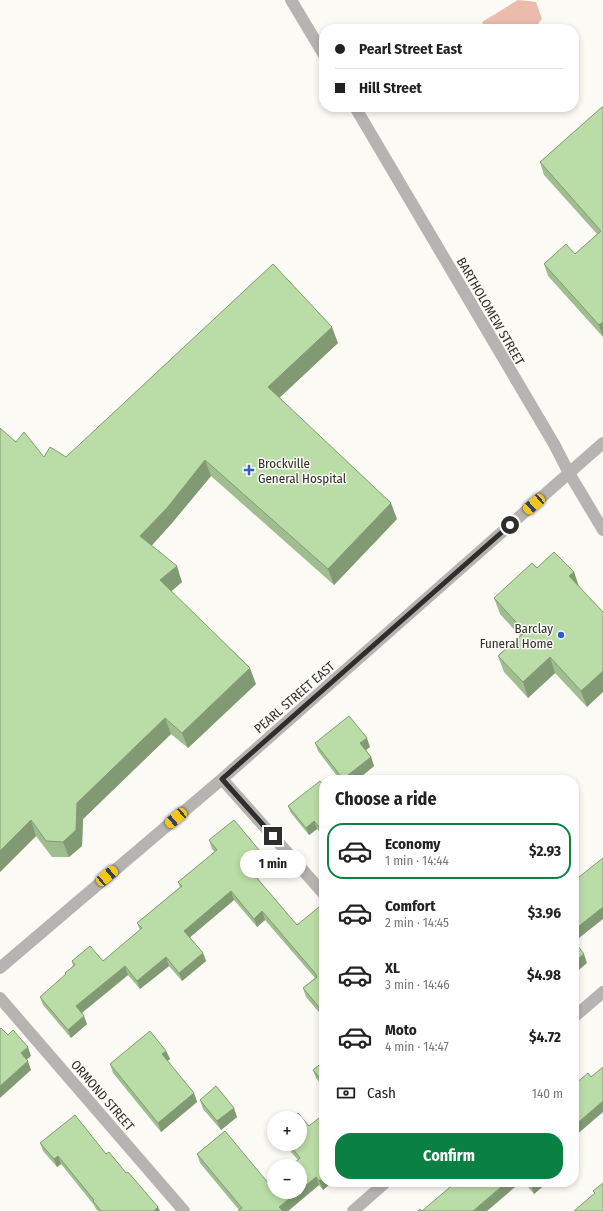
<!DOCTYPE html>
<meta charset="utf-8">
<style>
body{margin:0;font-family:"Fira Sans Condensed",sans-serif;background:#f2f2f2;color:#222;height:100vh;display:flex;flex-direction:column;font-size:15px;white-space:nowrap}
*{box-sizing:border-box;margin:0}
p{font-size:13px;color:#767676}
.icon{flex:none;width:22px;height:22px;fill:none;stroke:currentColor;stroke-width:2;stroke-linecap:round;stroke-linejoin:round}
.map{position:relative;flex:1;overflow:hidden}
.sheet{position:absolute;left:319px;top:775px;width:260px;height:412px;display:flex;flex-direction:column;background:#fff;border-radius:16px;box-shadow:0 2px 6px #0003}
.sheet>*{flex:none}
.top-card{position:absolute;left:319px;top:24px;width:260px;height:88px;border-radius:16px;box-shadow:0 2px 6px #0003;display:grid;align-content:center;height:88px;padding:0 16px;background:#fff}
.controls{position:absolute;left:267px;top:1111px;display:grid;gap:8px}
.controls a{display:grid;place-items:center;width:40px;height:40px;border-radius:50%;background:#fff;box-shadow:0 2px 6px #0003;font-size:20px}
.end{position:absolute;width:18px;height:18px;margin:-9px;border:5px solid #2e2e2c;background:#fff;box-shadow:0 0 0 2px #fff}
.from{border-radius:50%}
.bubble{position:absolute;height:28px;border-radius:14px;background:#fff;box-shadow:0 2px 6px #0003;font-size:13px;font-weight:700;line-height:28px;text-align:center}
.car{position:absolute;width:12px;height:24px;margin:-12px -6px;border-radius:5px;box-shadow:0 0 3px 1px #0007;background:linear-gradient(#f5c518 24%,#345 0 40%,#f5c518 0 76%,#345 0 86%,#f5c518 0)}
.top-card b{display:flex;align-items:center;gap:14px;height:38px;font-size:15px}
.top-card b+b{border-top:1px solid #e0e0e0}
.top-card i{width:10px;height:10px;background:#222}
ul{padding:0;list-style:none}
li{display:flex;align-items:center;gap:12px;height:56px;margin:0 8px 6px;padding:0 8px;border:2px solid transparent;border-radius:16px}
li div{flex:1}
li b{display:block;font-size:15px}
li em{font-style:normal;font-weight:700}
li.selected{border-color:#0b8043}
li>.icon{width:36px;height:36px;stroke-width:1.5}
h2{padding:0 16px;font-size:18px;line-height:48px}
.pay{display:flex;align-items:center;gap:10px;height:44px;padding:0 16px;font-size:15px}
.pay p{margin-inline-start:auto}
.button{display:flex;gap:8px;margin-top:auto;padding:8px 16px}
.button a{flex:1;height:46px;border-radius:16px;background:#0b8043;color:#fff;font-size:16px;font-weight:700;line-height:46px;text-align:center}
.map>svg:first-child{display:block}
.green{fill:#ebbbac}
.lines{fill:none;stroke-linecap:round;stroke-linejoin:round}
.minor{stroke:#b6b4b2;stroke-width:12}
.wall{fill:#a0bd8f}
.shaded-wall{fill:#829a74}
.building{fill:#badca6;stroke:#829a74}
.route{stroke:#2e2e2c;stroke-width:5}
.poi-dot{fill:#2f5fce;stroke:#fbfaf4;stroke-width:1.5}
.labels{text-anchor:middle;stroke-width:3;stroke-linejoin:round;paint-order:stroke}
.street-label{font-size:13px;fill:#2e2e2c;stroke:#fbfaf4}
.poi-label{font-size:13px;fill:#2e2e2c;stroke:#fbfaf4;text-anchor:start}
</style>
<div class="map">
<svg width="603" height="1211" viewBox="0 0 603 1211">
<rect width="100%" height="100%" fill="#fbfaf4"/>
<path class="green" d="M518,0L536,2L542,19L534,29H486L482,22Z"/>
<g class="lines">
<path class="minor" d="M291,0L324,55
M355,107L554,444L569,473L603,530
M222,779L324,894
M0,968L222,779L603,443
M0,998L184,1211
M574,1017L603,992
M353,1211L386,1182"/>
</g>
<path class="wall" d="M603,107V337L548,276L544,264L575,254L597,234L544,175L540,162Z
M338,343L279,397L397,519L334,585L211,476L172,523L151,545L182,582L171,591L256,684L188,748L171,734L83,819L82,846L69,857H52L36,836L0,872L16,442L44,457H66Z
M537,568L574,572L579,586L587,707L555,673L528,698L504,672L498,656L520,636L500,614L494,598Z
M315,743L370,747L366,750L371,757L374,766L357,780H340L318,751Z
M324,785V837L317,829L309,835L291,813L288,806Z
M209,840L265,857L268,866L255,876L297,925L324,913V1018L306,997L303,988L315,978L265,920L257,927L234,900L190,937L203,953L206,961L182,981L169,966L140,989L128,975L82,1013L87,1024L71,1038L43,1005L40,997L66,975L65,973L73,966L72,961H103L140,930L137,923L180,887L178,882L215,852L212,849Z
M166,1051L170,1059L167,1061L194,1093L197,1102L161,1132L113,1073L110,1064Z
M324,1061V1088L316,1078L313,1070Z
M200,1100L237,1117L221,1130L203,1109Z
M40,1143L106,1154L126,1173L160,1211H98L96,1209L94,1205L61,1164L57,1167L43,1151Z
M288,1144L324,1182H332L323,1190L319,1185L288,1211H238L239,1210L200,1163L197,1154L269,1184L298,1160L291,1152Z
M524,1182H548L534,1194Z"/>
<path class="shaded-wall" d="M603,322V337L599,325Z
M332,327L338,343L274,403L268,387Z
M205,460L211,476L172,523L146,552L140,536Z
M391,503L397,519L334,585L328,569Z
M177,566L182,582L166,596L160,580Z
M574,572L579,588L569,576Z
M550,657L555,673L528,698L523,682Z
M250,668L256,684L188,748L182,733Z
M603,671V692L587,707L581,691Z
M165,718L171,734L83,819L82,846L69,857L63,842L77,803Z
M367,738L370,747L363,752L360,743Z
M371,757L374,766L357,780H344L343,779Z
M31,820L36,836L0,872V851Z
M314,821L317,829L309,835L306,828Z
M265,857L268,866L253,878L250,870Z
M231,891L234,900L188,939L184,931Z
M603,907V919L574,942V930Z
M262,911L265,920L257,927L254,919Z
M203,953L206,961L182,981L179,973Z
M584,954L587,963L574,974V962Z
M166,957L169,966L140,989L137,981Z
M125,966L128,975L79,1015L76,1006Z
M84,1016L87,1024L71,1038L68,1030Z
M28,1047L31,1056L24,1062L21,1053Z
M166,1051L170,1059L165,1063L162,1054Z
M28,1061L31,1070L0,1098V1086Z
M194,1093L197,1102L161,1132L158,1123Z
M603,1101V1112L574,1137V1126Z
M234,1108L237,1117L221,1130L217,1121Z
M58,1156L61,1164L57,1167L54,1159Z
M316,1177L319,1185L288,1211H281L279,1207L298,1192H300V1190Z
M324,1177V1182H332L323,1190L319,1181Z
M507,1182H521L487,1211H473Z
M534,1182H548L534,1194L531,1185Z
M158,1207L160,1211H154Z"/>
<path class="building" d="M602,107H603V322L599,325L544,264L566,244L575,254L601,231L540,162Z
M273,264L332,327L268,387L391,503L328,569L205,460L167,508L140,536L177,566L160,580L250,668L182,733L165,718L77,803L76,830L63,842L46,841L31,820L0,851V428L16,442L24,432L44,457L50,447L66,457Z
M554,552L574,572L569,576L603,612V671L581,691L550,657L523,682L498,656L525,632L494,598L532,563L537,568Z
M349,716L367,738L360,743L371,757L343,779L315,743Z
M320,781L324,785V833L314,821L306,828L288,806Z
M234,820L265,857L250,870L297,925L319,907L324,913V1013L303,988L317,977L315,973L262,911L254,919L231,891L184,931L203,953L179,973L166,957L137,981L125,966L76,1006L84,1016L68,1030L40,997L66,974L65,973L75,965L72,961L90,946L103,961L142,928L137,923L182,886L178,882L217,850L209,840Z
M603,858V907L574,930V881Z
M574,941L584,954L574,962Z
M1,1028L8,1035L13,1030L28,1047L21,1053L28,1061L0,1086V1029Z
M150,1031L166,1051L162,1054L194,1093L158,1123L110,1064Z
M324,1061V1083L313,1070Z
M603,1067V1101L574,1126V1085L588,1073L591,1077Z
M216,1086L234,1108L217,1121L200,1100Z
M298,1113L309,1126L324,1114V1177L319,1181L316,1177L300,1190V1166H291L300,1158L289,1144H300V1118H292Z
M75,1115L106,1154L109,1152L126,1173L128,1172L158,1207L154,1211H101L93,1201L94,1200L58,1156L54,1159L40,1143Z
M225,1131L269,1184L274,1180V1192H298L279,1207L283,1211H238L242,1208L197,1154Z
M456,1182H507L473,1211H418L420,1209L422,1211Z
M528,1182H534L531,1185Z
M603,1183V1211H574L595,1193L593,1191Z"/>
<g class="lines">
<path class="route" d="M273,836L222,779L510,525"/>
</g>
<g class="poi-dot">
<path d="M247 464h4v4h4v4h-4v4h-4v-4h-4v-4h4z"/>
<circle cx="561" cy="635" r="4"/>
</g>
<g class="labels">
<g class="street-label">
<text transform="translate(491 311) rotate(60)" y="5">BARTHOLOMEW STREET</text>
<text transform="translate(294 697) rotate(-41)" y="5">PEARL STREET EAST</text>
<text transform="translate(103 1095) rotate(49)" y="5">ORMOND STREET</text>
</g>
<g class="poi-label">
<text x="258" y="468">Brockville<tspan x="258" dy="15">General Hospital</tspan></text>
<text x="553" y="633" text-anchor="end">Barclay<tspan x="553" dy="15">Funeral Home</tspan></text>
</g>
</g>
</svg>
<div class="controls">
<a>+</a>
<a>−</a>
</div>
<i class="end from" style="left:510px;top:525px"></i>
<i class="end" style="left:273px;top:836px"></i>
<div class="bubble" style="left:240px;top:850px;width:66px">1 min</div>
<i class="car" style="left:534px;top:504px;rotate:229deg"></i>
<i class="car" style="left:176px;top:818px;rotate:230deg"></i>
<i class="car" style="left:107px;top:876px;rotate:50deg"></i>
<div class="top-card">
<b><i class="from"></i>Pearl Street East</b>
<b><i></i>Hill Street</b>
</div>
<section class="sheet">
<h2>Choose a ride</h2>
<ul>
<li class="selected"><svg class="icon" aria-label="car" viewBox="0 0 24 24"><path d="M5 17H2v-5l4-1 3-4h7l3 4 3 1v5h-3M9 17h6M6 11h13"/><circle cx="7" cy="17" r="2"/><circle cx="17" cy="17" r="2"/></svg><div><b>Economy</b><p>1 min · 14:44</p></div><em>$2.93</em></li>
<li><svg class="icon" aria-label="car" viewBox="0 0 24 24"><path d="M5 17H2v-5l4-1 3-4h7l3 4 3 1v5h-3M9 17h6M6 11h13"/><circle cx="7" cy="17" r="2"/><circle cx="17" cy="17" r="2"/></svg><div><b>Comfort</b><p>2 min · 14:45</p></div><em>$3.96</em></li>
<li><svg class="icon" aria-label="car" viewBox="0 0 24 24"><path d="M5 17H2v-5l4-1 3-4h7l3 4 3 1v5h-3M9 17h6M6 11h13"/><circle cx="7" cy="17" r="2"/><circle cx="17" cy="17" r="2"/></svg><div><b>XL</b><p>3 min · 14:46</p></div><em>$4.98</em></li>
<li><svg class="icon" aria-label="car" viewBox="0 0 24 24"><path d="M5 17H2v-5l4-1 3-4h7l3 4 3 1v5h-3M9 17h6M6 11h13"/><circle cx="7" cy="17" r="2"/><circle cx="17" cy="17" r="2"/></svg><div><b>Moto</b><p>4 min · 14:47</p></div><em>$4.72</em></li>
</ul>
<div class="pay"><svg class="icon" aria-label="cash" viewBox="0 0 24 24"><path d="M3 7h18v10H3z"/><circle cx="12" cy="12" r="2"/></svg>Cash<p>140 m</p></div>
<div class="button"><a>Confirm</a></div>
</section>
</div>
